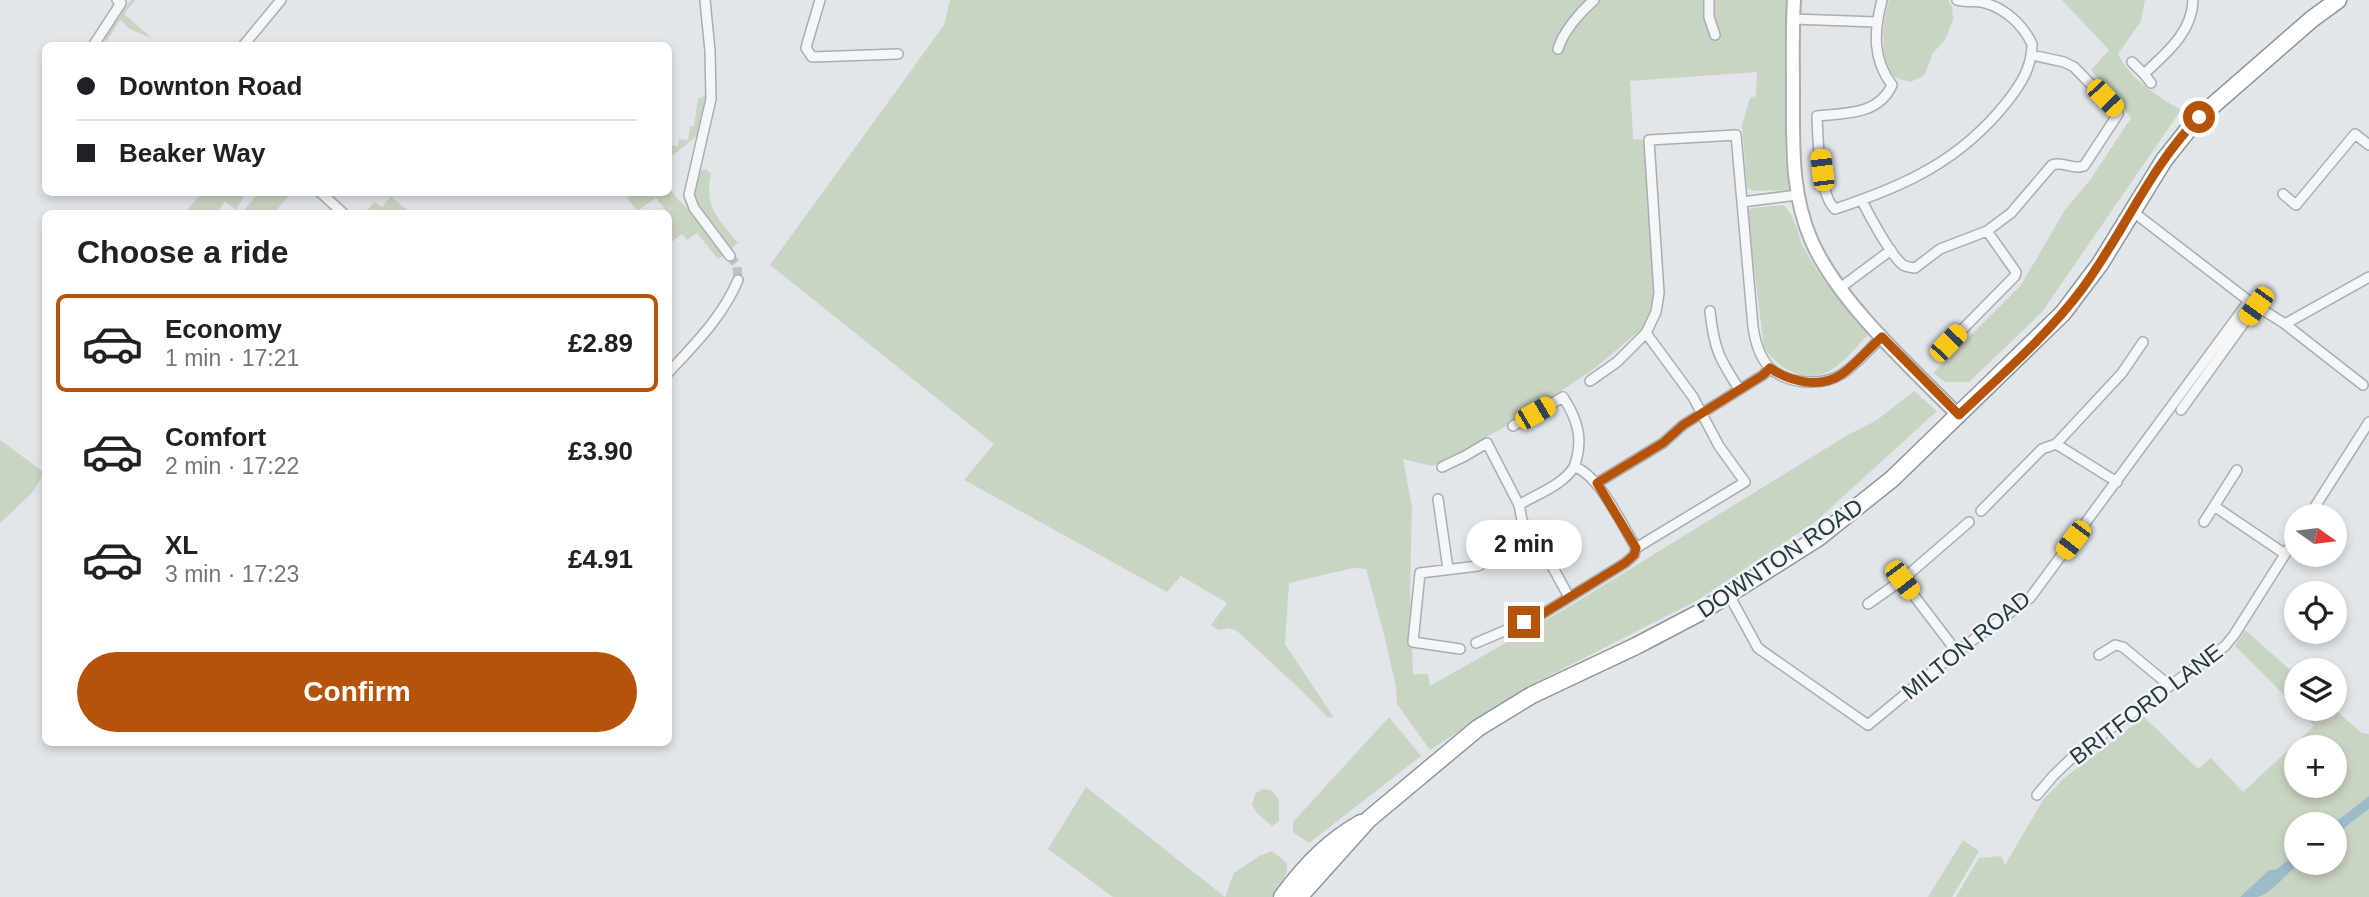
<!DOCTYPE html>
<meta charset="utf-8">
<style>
body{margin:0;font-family:Helvetica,sans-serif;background:#f6f6f6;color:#202124;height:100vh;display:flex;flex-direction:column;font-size:26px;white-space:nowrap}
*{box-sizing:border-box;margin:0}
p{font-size:23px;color:#757577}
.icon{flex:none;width:38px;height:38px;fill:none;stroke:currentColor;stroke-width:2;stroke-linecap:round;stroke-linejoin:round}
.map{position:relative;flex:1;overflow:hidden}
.panel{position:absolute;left:42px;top:210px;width:630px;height:536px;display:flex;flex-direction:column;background:#fff;border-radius:10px;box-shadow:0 4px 10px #0003}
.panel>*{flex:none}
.guide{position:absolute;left:42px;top:42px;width:630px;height:154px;border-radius:10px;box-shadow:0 4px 10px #0003;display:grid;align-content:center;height:154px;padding:0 35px;background:#fff}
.needle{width:46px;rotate:104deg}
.tools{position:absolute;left:2284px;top:504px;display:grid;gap:14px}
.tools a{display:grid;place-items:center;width:63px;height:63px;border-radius:50%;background:#fff;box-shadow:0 4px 10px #0003;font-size:35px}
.end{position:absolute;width:32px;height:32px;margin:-16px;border:9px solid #b45309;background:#fff;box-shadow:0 0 0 4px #fff}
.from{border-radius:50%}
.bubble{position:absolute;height:49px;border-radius:24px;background:#fff;box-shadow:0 4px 10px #0003;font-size:23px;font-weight:600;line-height:49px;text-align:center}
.car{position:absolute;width:21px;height:42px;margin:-21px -10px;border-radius:9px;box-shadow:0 0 5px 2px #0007;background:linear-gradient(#f5c518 24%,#345 0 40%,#f5c518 0 76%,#345 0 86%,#f5c518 0)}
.guide b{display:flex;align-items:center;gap:24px;height:66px;font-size:26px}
.guide b+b{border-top:2px solid #e0e0e0}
.guide i{width:18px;height:18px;background:#202124}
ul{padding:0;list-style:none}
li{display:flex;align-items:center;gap:21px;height:98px;margin:0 14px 10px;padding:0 21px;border:4px solid transparent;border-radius:10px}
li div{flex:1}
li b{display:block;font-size:26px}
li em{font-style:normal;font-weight:600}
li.active{border-color:#b45309}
li>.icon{width:63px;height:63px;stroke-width:1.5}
h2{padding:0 35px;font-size:32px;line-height:84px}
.button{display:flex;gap:14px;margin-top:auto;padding:14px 35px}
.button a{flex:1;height:80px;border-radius:42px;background:#b45309;color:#fff;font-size:28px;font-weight:600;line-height:80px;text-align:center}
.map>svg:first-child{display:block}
.green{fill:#cad4c2;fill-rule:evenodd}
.water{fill:#9cbcca}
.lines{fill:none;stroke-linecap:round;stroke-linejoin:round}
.street-tunnel{stroke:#bcc3c8;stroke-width:9;stroke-dasharray:9 4.5;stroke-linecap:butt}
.street-casing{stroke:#a6aeb4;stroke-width:12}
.secondary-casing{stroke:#a6aeb4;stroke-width:16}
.highway-casing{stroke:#8997a1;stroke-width:19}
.street{stroke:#f4f6f8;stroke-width:9}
.secondary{stroke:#fff;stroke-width:12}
.highway{stroke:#fff;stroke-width:16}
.route{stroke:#b45309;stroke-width:9}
.labels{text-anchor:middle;stroke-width:5;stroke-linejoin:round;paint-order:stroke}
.street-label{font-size:23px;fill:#293742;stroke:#f1f5f7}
</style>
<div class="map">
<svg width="2369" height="897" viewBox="0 0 2369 897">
<rect width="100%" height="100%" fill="#e1e6ea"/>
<path class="green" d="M131,0H135L124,14L153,39L130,29L120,20L106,42L111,45H105V36Z
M950,0H1789L1785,156L1789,190L1755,191L1747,188L1742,125L1750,98L1756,96L1757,72L1630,81L1633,139L1645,140L1655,295L1646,325L1595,368L1516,421L1486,437L1467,453L1432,466L1403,459L1412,507L1410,591L1413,674H1428L1430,686L1570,606L1846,436L1877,420L1914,391L1937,411L1815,522L1698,600L1529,686L1430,750L1397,704L1396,687L1384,634L1366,569L1353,568L1289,583L1285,644L1334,718L1327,717L1303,692L1237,631L1229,628L1218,630L1211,625L1227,603L1181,576L1167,592L964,480L994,444L770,265L944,25Z
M1889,0H1948L1952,7L1953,20L1945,40L1933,53L1924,76L1910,82C1905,80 1898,79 1894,76C1878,63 1883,17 1889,0Z
M2062,0H2145L2141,21L2118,54C2131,80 2157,96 2181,110L2042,312L1969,382H1945L1933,373L2021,285L2065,210L2090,180L2131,118L2091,70L2109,50Z
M706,95L697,136L669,158V145L678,146L679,139L688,140L690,126H694L698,99Z
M706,169L711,174C704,209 718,217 738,243L732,248L735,252L732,254L695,199C693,190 695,176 702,170Z
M669,189L702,225L725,255L718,259L697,233L687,240L682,234L669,244V222L672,219L656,198L637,211L627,198L634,193L668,192Z
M202,192H245V195L236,210L225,201L217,213H185Z
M258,193V192L291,193L274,213H242Z
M391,197L411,213H365L374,202L382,207Z
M1783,205C1797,217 1796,232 1804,248C1821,280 1845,307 1868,335C1856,347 1845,361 1831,370C1807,385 1777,369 1764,347L1747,211L1752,208Z
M0,440L45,473L31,494L0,523Z
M2245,630L2296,675V707L2235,646Z
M2298,709H2334L2362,733L2369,734V796L2333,824H2296V853L2277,869L2269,870L2240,897H1956L1979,858L2001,856L2005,865L2043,800L2063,779L2144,717L2198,769L2211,758L2243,792L2314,726ZM2296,747H2334V786H2296Z
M1389,717L1421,756L1309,843L1293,832V822Z
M1086,787L1225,897L1234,873L1259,856L1272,851L1287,863V872L1272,897H1113L1048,849Z
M1262,789L1271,790L1279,799V821L1272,826L1257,813L1252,805L1255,794Z
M2369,809V897H2259C2275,888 2285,875 2299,863H2334L2335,835Z
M1963,840L1979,851L1952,897H1928Z"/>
<path class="water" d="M2369,796V809L2335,835L2333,824Z
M2296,853V863H2299C2289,872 2269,895 2258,897C2253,897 2245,897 2240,897L2269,870L2277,869Z"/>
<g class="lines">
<path class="street-tunnel" d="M730,256L737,265L738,280"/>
<g class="street-casing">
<path id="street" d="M705,0L710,51L711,99L689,195L694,208L730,256
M820,0L807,44L806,48L812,57L898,54
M1709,0V17L1715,35
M1882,0C1874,31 1872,59 1892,85C1879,115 1845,113 1817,116C1818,139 1819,195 1835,209C1905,186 1960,161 2007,102C2021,84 2032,67 2032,44C2023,25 2006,9 1985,3C1976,0 1966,3 1957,0
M1793,19L1876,22
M93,46L121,3L117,0
M243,46L281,0
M1558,49C1563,32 1580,12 1594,0
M2132,62L2144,74C2166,53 2192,33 2193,0
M2144,74L2151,83
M320,192L344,214
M2283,194L2296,205L2355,134L2369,145
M1797,195L1742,202L1753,327C1755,341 1759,356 1769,367C1786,384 1821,387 1842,374C1856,365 1869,349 1882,337
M1862,201C1869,215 1891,256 1903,265C1904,266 1913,268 1915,268L1940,249L1987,231L2011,213L2052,165C2064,161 2072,170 2084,166L2118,114L2117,111L2074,67L2064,62L2032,55
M2132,211L2249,301L2285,324L2363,385
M1840,288L1891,250
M1710,311C1714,349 1719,358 1739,389
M2285,324L2369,277
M1944,348L2015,276L2016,272L1987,231
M668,373C695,344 723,316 738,280
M1590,381L1617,362L1646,333
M2181,410L2256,306
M1513,426L1563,397C1578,420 1584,440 1574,467C1598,473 1623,526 1636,548
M1442,467L1465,456L1487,443L1519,505C1537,494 1563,485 1574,467
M2117,482L2056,444L2122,373L2143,342
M1597,483L1663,443L1683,425L1763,375L1770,368
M1438,499L1448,569
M1519,505L1522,520L1531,537L1540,544L1569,597
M2214,506L2285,554
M1981,511L2042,449L2056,444
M2309,516L2369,422
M2204,522L2237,470
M1636,548L1745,482L1719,446L1693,397L1646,333L1656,312L1659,293L1649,140L1736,135L1742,202
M1902,580L1957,652
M1729,595L1758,648L1868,725L1954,654L2030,598L2249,301
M1868,604L1902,580L1969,522
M1476,643L1539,616L1625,563L1634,555L1636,548
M1460,649L1413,642L1420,573L1478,566L1531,537
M2099,655L2115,645L2123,647L2170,686
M2037,795L2053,776L2078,752L2225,646L2234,635L2296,537"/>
</g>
<g class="secondary-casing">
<path id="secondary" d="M1794,0C1792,32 1793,64 1793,96C1793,146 1791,195 1812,242C1840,304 1911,367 1959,416"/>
</g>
<g class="highway-casing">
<path id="highway" d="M1282,897C1303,868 1330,840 1361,823
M1299,897L1369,819L1478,728L1532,695L1636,646L1699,613L1818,538L1892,479L2063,313L2100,264L2164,160L2195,121L2312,19L2338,0"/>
</g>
<use href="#street" class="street"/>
<use href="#secondary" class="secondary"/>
<use href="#highway" class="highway"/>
</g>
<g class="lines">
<path class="route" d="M1524,622L1539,616L1625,563L1634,555L1636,548L1597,483L1663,443L1683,425L1763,375L1770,368C1790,382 1820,389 1842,374C1856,364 1869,348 1882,337L1959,415C2001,375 2047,336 2082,289C2123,234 2150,167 2199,117"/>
</g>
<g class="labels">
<g class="street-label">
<text transform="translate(1780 558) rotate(-34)" y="8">DOWNTON ROAD</text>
<text transform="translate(1966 645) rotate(-39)" y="8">MILTON ROAD</text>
<text transform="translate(2146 704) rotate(-37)" y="8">BRITFORD LANE</text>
</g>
</g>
</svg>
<div class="tools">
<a><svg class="needle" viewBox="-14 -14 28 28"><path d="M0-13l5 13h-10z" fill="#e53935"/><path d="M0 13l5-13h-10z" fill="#757577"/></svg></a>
<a><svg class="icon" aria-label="locate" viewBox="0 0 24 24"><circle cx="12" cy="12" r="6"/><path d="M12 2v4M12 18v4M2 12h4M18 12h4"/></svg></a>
<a><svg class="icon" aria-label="layers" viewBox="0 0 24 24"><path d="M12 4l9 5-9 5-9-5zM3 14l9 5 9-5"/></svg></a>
<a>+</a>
<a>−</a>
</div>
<i class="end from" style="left:2199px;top:117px"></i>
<i class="end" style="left:1524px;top:622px"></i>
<div class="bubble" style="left:1466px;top:520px;width:116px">2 min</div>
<i class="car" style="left:2105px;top:98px;rotate:136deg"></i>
<i class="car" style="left:1822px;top:170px;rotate:353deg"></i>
<i class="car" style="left:2256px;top:306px;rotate:216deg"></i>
<i class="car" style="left:1948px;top:343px;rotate:44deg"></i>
<i class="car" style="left:1535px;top:413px;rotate:60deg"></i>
<i class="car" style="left:2073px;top:540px;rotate:217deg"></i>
<i class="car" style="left:1902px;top:580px;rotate:143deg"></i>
<div class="guide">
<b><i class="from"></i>Downton Road</b>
<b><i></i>Beaker Way</b>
</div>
<section class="panel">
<h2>Choose a ride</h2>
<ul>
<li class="active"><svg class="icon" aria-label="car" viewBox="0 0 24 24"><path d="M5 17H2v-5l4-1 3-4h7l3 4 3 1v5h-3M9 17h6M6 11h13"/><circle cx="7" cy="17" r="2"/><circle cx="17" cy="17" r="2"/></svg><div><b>Economy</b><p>1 min · 17:21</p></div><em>£2.89</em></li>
<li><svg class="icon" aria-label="car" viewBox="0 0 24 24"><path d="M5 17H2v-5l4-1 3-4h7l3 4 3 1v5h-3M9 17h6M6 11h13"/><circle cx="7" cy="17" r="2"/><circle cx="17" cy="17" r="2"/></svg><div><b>Comfort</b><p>2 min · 17:22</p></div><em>£3.90</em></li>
<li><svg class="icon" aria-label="car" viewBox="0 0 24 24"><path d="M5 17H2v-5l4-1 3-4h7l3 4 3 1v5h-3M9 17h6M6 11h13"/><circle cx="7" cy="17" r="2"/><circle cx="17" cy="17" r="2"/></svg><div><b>XL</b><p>3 min · 17:23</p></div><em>£4.91</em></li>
</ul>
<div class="button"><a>Confirm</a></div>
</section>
</div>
